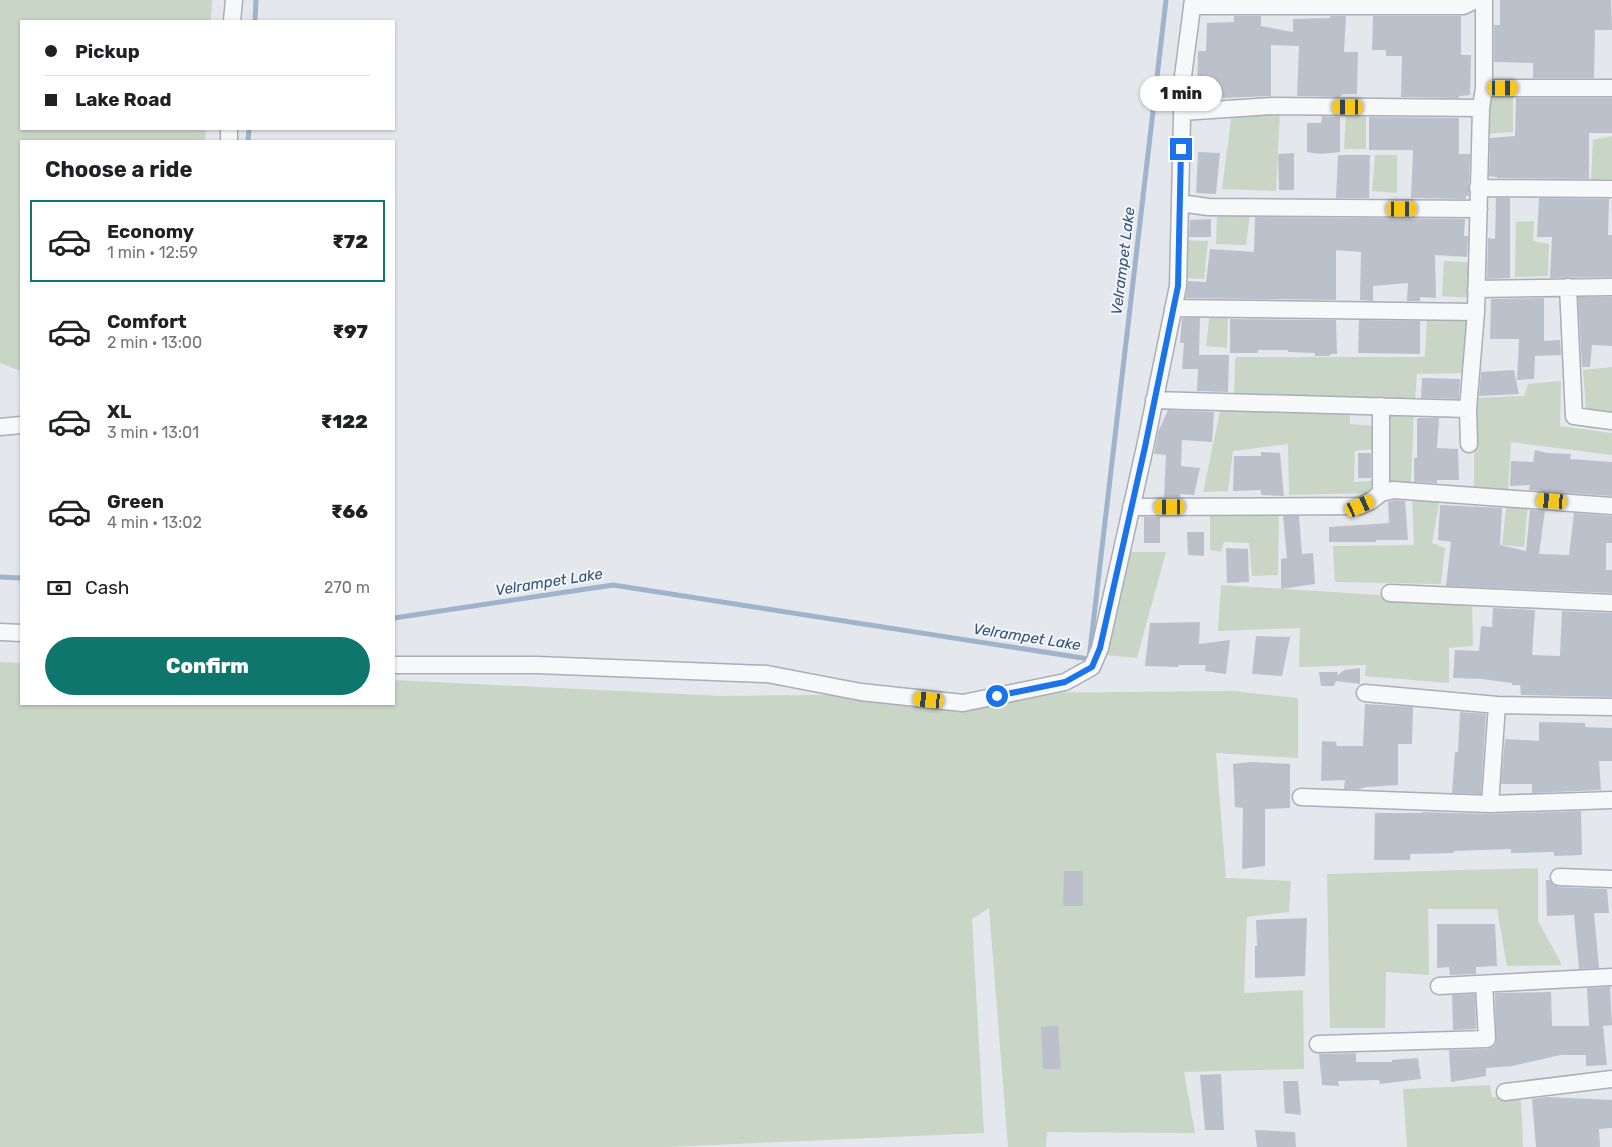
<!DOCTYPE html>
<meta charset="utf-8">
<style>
body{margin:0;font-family:Rubik,sans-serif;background:#f6f6f6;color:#202124;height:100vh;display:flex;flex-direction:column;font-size:19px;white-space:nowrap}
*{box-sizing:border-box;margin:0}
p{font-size:16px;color:#757577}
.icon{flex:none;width:28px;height:28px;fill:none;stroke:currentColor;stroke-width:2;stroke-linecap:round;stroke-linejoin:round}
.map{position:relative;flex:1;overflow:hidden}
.drawer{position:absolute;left:20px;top:140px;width:375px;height:565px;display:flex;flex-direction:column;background:#fff;border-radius:0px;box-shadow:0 1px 4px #0004}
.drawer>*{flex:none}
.banner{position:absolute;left:20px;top:20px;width:375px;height:110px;border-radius:0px;box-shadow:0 1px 4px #0004;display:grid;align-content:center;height:110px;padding:0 25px;background:#fff}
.end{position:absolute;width:22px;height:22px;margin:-11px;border:6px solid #1a73e8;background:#fff;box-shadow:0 0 0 2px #fff}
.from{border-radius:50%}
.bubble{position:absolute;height:35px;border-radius:18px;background:#fff;box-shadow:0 1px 4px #0004;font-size:16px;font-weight:800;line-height:35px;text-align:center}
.car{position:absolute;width:15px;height:30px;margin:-15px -8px;border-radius:6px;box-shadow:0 0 4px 1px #0007;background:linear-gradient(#f5c518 24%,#345 0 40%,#f5c518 0 76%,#345 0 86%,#f5c518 0)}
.banner b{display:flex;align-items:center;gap:18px;height:48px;font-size:19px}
.banner b+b{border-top:1px solid #e0e0e0}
.banner i{width:12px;height:12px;background:#202124}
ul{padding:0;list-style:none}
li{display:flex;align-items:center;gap:15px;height:82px;margin:0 10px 8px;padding:0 15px;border:2px solid transparent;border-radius:0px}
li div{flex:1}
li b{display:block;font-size:19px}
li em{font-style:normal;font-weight:800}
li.active{border-color:#0f766e}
li>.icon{width:45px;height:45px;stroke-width:1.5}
h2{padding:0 25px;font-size:22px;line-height:60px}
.pay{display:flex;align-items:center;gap:12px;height:55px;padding:0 25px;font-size:19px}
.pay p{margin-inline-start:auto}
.cta{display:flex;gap:10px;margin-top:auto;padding:10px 25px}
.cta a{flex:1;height:58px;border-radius:30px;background:#0f766e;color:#fff;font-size:20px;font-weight:800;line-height:58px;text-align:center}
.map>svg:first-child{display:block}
.green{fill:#c9d6c5}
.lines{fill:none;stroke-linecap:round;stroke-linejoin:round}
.stream{stroke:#9fb4cc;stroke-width:5}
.building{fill:#bbc0ca}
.minor-casing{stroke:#a9aeb7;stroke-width:19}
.minor{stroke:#f7f8fa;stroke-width:16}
.route{stroke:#1a73e8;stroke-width:6}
.labels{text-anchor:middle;stroke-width:4;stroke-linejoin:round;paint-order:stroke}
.water-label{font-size:15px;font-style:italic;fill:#34527a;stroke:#f4f6f9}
</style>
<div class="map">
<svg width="1612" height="1147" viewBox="0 0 1612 1147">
<rect width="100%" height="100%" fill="#e4e7ec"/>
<path class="green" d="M0,0H212L211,21H21V129H206L205,141H21V371L0,363Z
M1487,91L1513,93V132L1483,134Z
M1346,111H1366V149H1344Z
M1232,112H1280L1276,191L1222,189Z
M1612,136V179L1591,180L1593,140Z
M1375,155H1397V193L1372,191Z
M1217,213L1250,214L1246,245L1216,244Z
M1534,221L1533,241L1549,244L1548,276L1515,277L1516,222Z
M1183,240L1208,241L1204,279L1181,278Z
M1444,261L1469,262V298L1442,296Z
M1210,312H1228L1227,348L1206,346Z
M1427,315L1471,316L1466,373L1417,374L1415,402L1234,394L1235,359L1237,357H1425Z
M1612,367V414L1586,408L1583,370Z
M1561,381L1560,426L1612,433V455L1511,442L1508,493L1474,490V398L1524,396L1528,384Z
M1221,407L1350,410V424L1376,426L1375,449L1355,451L1354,482L1373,481V493L1289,495L1288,444L1233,451L1228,491L1203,492Z
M1414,410L1411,483H1384L1385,411Z
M1412,498H1440L1432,543L1445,548L1441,584L1335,582L1333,546L1414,545Z
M1507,500L1528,503L1524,547L1502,545Z
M1279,510L1278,575L1252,576L1249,543L1224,542L1221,552L1210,550V511Z
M1128,552H1166L1137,658L1106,655Z
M1221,585L1472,601L1473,646L1449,648V683L1365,676L1366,665L1299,667L1300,628L1218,631Z
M0,662L21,663V704H394V680L722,696L1233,691L1298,698V758L1216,753L1226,878L1291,881L1289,912L1247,917L1244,993L1303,990L1304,1069L1184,1072L1195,1133L1047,1132L1046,1147H1008L989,908L972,919L984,1133L668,1147H0Z
M1538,868V921L1562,965L1507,966L1497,909H1428L1429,975L1386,972L1385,1028H1330L1327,874Z
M1490,1085L1492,1097L1521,1100L1523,1147H1407L1403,1089Z"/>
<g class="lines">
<path class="stream" d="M255,21L256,0
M248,141L249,129
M0,577L21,578
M394,618L613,585L1089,659L1166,0"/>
</g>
<path class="building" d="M1500,0H1611L1612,30H1595L1594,78H1533V63L1494,62V25H1500Z
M1234,16H1261V26L1293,32V19L1330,18V16H1346L1344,52H1358L1357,94H1343L1339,97L1297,96L1299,46L1271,45V96L1197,99L1198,51H1206L1207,23L1234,22Z
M1373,16H1461V55H1471L1470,95L1459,96V98L1401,97L1402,56H1386V50H1372Z
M1516,98H1612V133H1589V179L1497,178V177L1489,176L1490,138L1515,136Z
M1322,116L1340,117V152L1320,154L1307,152V123H1321Z
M1369,117L1459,118V154H1470L1469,196H1466V199L1411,198L1413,150H1369Z
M1198,152L1220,153L1216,194L1196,193Z
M1294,153V190H1279L1278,154Z
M1338,155H1370L1369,198H1336Z
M1496,198H1510V278L1487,279L1488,238L1495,239Z
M1539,198L1609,199L1608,235H1612V277L1550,278L1552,237H1537Z
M1255,217L1465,219L1464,236H1468L1467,257L1435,255L1436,298L1420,297V301H1407L1408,283L1373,286V301L1360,300L1361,252L1336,250V300L1186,298L1188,281L1206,282L1210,249L1254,252Z
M1211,219V237H1189L1190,220Z
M1578,297H1612V346L1592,345L1590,367H1582Z
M1544,298V341L1560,340L1561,355L1535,356L1534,379L1517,380L1519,339H1490L1491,299Z
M1182,318H1200L1199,355H1229L1228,392L1197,391L1198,369H1182L1184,343H1180Z
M1230,319L1336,320L1337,354H1330V356H1315V353L1288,352V350H1258V353H1230Z
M1359,320L1420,321V354L1358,353Z
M1514,370L1519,394L1479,396L1481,372Z
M1422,378L1460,379L1459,399L1421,398Z
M1168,410L1214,412L1212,442L1182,440L1181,466L1200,468L1194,495L1180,494V497H1164L1166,455L1154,454L1158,432Z
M1420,418H1439L1437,448L1458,449L1459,480H1437V483L1414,482V458H1417V419Z
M1535,450L1548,453L1571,454L1570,459L1612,462V496L1529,490L1530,485L1510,486L1511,461L1533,462Z
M1261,452L1280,453L1284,496L1261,495V490L1233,491L1234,456H1261Z
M1358,453H1371V478H1358Z
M1394,500L1405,501L1408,540H1376V542H1329V527L1389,523L1388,502Z
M1440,505L1502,508L1500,545L1526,551L1530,510L1545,511L1539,554L1569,555L1574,513L1612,516V543H1606V570H1612V593L1446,586L1451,542L1438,540Z
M1283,516H1299L1302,554L1313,553L1315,584L1281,589V559L1287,558Z
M1144,517H1160V543H1144Z
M1187,532H1204V556L1188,555Z
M1226,548L1248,549L1249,582L1227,583Z
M1493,608L1535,610L1532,655L1560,656L1562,611L1612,613V697L1521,695L1520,685H1512V683L1482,679L1453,678L1455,650L1479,651L1481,626L1492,627Z
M1200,622L1199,644L1230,640L1226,674L1205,671L1206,665H1178V667L1145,666L1150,623Z
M1256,636L1290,637L1282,676L1252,674Z
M1360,668V684L1336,681L1334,686H1321L1319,672H1338L1337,676L1344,670Z
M1365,704L1413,707L1412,744H1398V785L1367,787L1359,789H1344L1345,780L1321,781L1322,741L1336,742L1337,746H1363Z
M1460,712L1486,714L1481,794L1452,793L1455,752H1458Z
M1539,722L1585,723V727L1612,728V761H1599L1601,790L1532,793V784H1501L1505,739L1539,741Z
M1252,762L1290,764V808L1265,809V866L1242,869L1243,808L1235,807L1233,764Z
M1581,811L1582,855L1554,856V852L1511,853V849L1454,851V853L1410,854V860H1374L1375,813H1422V812L1490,814Z
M1064,871H1083V906H1063Z
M1546,880H1550L1553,885L1559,887L1607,889L1609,913H1594L1599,968L1579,969L1574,915L1547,916Z
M1307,918L1305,976L1255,978V946H1257L1256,920Z
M1437,924H1495L1497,966L1476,967V974L1450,975L1449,967L1437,968Z
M1610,987L1612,1025L1603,1026L1607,1065L1586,1066V1055H1561L1512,1066L1486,1068V1076L1451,1082L1449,1050L1487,1049L1493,1047L1496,1043L1495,993L1551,992L1552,1026H1589L1587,988Z
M1475,994L1476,1029L1453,1030L1452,995Z
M1058,1026L1061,1069H1043L1041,1027Z
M1356,1053V1062H1392V1060L1418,1058L1421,1079L1380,1084L1379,1080L1338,1081L1339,1086L1322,1085L1319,1054Z
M1221,1074L1224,1130H1205L1200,1075Z
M1283,1081H1298L1301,1115L1285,1113Z
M1547,1097L1612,1100V1128L1599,1129L1600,1147H1536L1532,1099Z
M1255,1130L1295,1132L1296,1147H1257Z"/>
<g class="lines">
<g class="minor-casing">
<path id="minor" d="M1192,6H1463L1476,0
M232,21L234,0
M1484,88H1612
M1182,112L1272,106L1481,108
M229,141V129
M1478,188L1612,189
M1180,203L1208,207L1479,209
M1568,287L1574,416L1612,421
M1476,289L1612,287
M1173,308L1476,312
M1154,400L1468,409
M0,427L21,425
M1469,444L1468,409L1476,312L1481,108L1484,88V0
M1381,493V406
M1131,507L1360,506L1371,501L1381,493L1393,490L1612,506
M1390,593L1612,603
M0,632L21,633
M394,665H537L767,674L861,692L963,703L1065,682L1092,667L1100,648L1145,447L1178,286L1183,76L1193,0
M1365,693L1497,705
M1301,797L1490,804L1497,705L1612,707
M1490,804L1612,800
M1559,877L1612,879
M1439,986L1612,977
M1318,1044L1487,1039L1484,984
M1505,1092L1612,1079"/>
</g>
<use href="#minor" class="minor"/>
</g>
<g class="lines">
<path class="route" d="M997,696L1065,682L1092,667L1100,648L1145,447L1178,286L1181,149"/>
</g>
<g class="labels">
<g class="water-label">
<text transform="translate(1123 261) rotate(-83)" y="5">Velrampet Lake</text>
<text transform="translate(549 582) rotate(-9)" y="5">Velrampet Lake</text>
<text transform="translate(1027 637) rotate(9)" y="5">Velrampet Lake</text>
</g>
</g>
</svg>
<i class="end from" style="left:997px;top:696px"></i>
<i class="end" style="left:1181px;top:149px"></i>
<div class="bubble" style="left:1140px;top:76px;width:82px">1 min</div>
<i class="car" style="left:1503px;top:88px;rotate:90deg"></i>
<i class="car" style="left:1348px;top:107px;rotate:270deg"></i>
<i class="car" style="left:1402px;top:209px;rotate:90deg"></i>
<i class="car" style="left:1552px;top:501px;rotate:274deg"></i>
<i class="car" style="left:1360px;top:506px;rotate:65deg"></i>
<i class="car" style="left:1170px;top:507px;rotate:270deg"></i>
<i class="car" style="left:929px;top:700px;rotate:276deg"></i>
<div class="banner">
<b><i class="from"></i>Pickup</b>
<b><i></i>Lake Road</b>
</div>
<section class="drawer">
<h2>Choose a ride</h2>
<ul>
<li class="active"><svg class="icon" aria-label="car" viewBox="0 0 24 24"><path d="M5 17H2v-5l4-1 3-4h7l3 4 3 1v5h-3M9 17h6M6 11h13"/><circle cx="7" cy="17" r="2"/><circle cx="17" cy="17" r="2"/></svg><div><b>Economy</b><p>1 min · 12:59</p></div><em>₹72</em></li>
<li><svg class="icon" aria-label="car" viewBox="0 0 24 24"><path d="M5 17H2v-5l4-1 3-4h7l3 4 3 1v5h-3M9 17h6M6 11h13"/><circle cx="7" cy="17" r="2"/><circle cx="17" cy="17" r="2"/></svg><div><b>Comfort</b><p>2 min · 13:00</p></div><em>₹97</em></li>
<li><svg class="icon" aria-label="car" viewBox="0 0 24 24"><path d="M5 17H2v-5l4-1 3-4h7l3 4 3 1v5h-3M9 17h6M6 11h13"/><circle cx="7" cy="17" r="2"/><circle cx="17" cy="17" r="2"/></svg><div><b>XL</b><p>3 min · 13:01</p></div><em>₹122</em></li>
<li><svg class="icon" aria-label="car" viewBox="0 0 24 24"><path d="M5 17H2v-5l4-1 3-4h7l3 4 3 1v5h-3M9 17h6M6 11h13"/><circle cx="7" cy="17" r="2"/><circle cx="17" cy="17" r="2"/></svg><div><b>Green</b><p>4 min · 13:02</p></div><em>₹66</em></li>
</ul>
<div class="pay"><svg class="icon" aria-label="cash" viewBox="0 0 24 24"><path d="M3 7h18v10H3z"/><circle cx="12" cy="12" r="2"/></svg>Cash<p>270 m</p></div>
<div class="cta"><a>Confirm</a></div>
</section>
</div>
